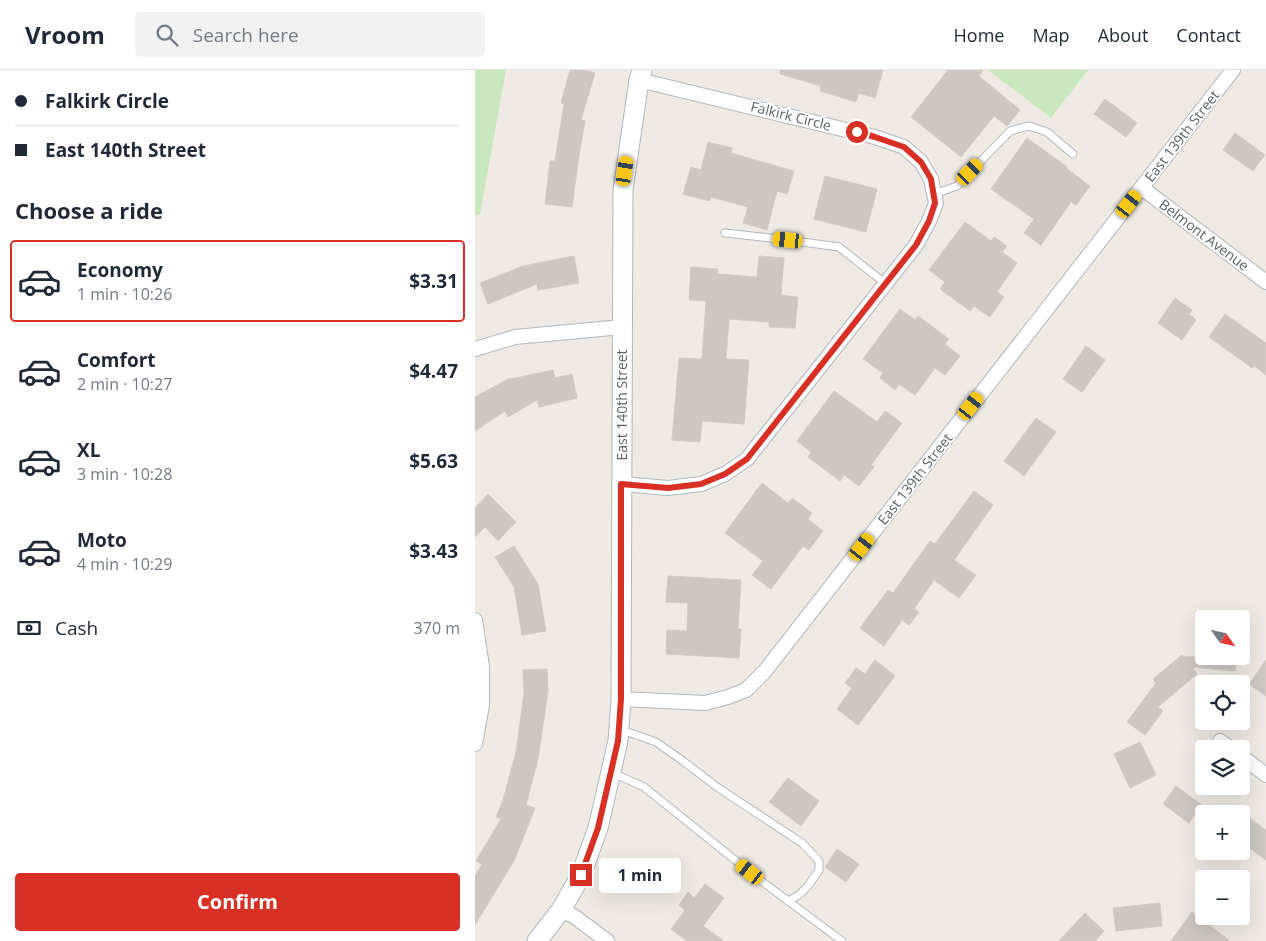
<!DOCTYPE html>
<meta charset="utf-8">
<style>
body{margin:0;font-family:"Open Sans",sans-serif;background:#f2f2f3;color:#1f2937;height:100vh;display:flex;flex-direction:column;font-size:19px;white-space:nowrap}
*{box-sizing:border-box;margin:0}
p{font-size:16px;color:#747a83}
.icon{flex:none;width:28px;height:28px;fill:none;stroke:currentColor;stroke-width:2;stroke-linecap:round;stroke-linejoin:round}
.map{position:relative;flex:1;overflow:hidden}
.side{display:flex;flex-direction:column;background:#fff;width:475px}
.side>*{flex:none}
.top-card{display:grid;align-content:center;height:110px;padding:0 15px;background:#fff}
.needle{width:32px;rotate:124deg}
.fabs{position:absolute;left:720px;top:540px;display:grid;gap:10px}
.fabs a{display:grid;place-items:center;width:55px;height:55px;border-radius:5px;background:#fff;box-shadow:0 5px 20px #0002;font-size:25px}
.end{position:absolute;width:22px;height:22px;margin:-11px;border:6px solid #d93025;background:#fff;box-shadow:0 0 0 2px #fff}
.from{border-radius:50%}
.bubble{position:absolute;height:35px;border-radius:5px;background:#fff;box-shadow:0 5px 20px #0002;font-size:16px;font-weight:700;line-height:35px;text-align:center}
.car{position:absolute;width:15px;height:30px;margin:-15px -8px;border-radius:6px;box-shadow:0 0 4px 1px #0007;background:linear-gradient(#f5c518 24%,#345 0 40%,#f5c518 0 76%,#345 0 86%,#f5c518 0)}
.top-card b{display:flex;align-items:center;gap:18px;height:48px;font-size:19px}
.top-card b+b{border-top:1px solid #e0e1e3}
.top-card i{width:12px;height:12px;background:#1f2937}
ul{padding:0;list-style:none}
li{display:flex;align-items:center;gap:15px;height:82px;margin:0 10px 8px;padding:0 5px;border:2px solid transparent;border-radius:5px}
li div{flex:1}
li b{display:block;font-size:19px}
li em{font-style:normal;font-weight:700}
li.current{border-color:#d93025}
li>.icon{width:45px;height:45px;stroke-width:1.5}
h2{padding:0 15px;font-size:22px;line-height:60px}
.pay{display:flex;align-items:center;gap:12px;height:55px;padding:0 15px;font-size:19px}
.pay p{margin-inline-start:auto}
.action{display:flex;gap:10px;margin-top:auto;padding:10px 15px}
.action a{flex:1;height:58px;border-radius:5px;background:#d93025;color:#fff;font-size:20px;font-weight:700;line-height:58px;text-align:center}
header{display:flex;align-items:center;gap:30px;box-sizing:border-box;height:70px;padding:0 25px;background:#fff;border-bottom:1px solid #e0e1e3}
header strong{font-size:24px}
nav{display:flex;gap:28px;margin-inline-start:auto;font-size:18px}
.search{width:350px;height:45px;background:#f2f2f3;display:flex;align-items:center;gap:12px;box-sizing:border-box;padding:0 18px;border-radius:5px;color:#747a83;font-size:19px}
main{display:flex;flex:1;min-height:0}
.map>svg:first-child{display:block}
.green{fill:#cae8bf}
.building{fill:#ccc7c3;stroke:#d5cac2}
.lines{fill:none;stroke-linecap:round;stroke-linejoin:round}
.lane-casing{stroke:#b2b7ba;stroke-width:9}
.street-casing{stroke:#b2b7ba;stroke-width:16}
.secondary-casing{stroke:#b0b7ba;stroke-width:21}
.lane{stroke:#fff;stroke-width:7}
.street{stroke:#fff;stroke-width:14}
.secondary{stroke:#fff;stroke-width:19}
.route{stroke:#d93025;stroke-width:6}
.labels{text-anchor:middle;stroke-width:4;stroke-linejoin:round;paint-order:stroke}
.street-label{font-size:14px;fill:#5c6366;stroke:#fff}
</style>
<header>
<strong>Vroom</strong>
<div class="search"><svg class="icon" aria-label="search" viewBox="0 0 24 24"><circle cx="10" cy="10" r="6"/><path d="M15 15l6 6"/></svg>Search here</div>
<nav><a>Home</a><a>Map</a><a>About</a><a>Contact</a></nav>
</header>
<main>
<section class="side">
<div class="top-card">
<b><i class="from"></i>Falkirk Circle</b>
<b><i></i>East 140th Street</b>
</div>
<h2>Choose a ride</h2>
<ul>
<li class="current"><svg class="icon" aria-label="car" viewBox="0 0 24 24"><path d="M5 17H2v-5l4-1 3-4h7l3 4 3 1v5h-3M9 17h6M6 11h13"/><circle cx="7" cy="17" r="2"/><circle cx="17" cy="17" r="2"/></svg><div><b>Economy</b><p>1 min · 10:26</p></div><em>$3.31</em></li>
<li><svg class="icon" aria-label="car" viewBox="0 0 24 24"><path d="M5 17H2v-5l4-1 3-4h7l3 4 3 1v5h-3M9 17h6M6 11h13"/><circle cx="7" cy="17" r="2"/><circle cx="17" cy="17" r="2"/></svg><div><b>Comfort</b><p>2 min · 10:27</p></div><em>$4.47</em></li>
<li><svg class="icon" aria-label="car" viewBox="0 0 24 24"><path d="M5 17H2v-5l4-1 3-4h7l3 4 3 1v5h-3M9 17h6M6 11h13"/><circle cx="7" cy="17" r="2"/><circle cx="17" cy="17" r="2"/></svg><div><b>XL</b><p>3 min · 10:28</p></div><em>$5.63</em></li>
<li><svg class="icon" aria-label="car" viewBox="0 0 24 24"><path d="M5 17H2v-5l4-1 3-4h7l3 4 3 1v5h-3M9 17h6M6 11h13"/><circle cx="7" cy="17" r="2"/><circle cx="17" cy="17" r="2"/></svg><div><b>Moto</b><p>4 min · 10:29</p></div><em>$3.43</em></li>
</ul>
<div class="pay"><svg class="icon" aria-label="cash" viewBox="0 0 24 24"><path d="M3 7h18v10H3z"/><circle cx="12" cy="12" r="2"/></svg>Cash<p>370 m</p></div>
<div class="action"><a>Confirm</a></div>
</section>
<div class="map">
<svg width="791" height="871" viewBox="0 0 791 871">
<rect width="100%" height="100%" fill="#efeae4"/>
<path class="green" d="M0,0H31L5,144L0,146Z
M513,0H613L576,48Z"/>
<path class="building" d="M95,0H109L120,3L106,50L110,51L104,85L97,137L70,134L75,91H80L89,34L86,33Z
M305,0H408L400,28L384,23L381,32L345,21L346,16L305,4Z
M473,0H508L504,6L545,40L532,56L519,46L486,87L436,47Z
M630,29L662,53L651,67L619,44Z
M760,63L790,85L778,101L748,80Z
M552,68L592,97L591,98L615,116L601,135L596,132L566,175L549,163L559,149L516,119Z
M233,72L257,78L256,83L319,101L312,124L302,121L292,160L268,153L273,137L236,127L235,131L208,124L216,97L226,100Z
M350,106L402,119L391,162L339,149Z
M490,152L516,171L519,167L532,176L527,182L542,193L522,222L529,227L515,247L499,236L495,241L465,219L470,212L454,200Z
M99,186L104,213L63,220L62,214L13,234L5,213L48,196Z
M284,186L309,188L306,225L323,227L320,258L294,257V252L254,249L251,289L274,290L269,354L227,351L225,372L197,370L204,288L227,289L231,231L214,230L216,197L243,199L242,204L282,207Z
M700,228L717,240L714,244L721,250L707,270L683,253Z
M425,239L440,250L443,246L474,269L470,274L485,286L470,305L460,298L440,325L424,314L420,320L405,308L408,303L388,289Z
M750,244L791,273V305L779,296L777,298L734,267Z
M611,276L630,290L607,322L588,309Z
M78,300L80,308L97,304L102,328L64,337L62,330L33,347L30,341L0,361V327L35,308L36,309Z
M359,321L402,352L410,341L427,353L396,395L399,397L384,416L369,405L365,411L333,387L336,382L322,371Z
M561,348L581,362L549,406L529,391Z
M287,413L313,433L317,428L337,443L333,449L348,461L334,480L328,476L296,519L277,505L288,491L250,463Z
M499,421L518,435L479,490L501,505L484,528L459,510L439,539L444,542L434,555L427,550L409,576L385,558L413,520L418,523L455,471L460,474Z
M13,424L41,452L23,471L10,457L0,467V438Z
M39,476L63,514L71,561L47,565L39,517L20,487Z
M193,506L266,510L263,559H266L264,588L191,584L192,560L212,561L213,533L191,532Z
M707,585L708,587L762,586L760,601L717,597L722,604L683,637L688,641L670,665L652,652L681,613L678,609Z
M400,590L420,606L383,655L362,639L377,618L370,613L381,598L390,604Z
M791,590V626L774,614Z
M72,599L73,621L63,689L51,735L60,738L39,791L0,855V806L7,794L1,791L26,749L21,747L28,730L41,682L49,623L48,600Z
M665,672L681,705L655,718L639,684Z
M313,708L344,731L326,756L294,732Z
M701,716L739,744H720L714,753L688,734Z
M766,742L791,760V790L766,772Z
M362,779L384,794L371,812L350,797Z
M230,814L249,828L228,856L249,871H212L196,859L210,840L204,835L213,822L219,828Z
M685,833L687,856L641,861L638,838Z
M717,842L755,871H696Z
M610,843L629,861L620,871H584Z"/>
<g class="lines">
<g class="lane-casing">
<path id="lane" d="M459,124L482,116L535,61L554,56L572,62L598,84
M250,163L313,170L364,177L411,214
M144,659L181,672L208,691L242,717L327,773L344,791V800L333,816L324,825L313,831
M136,702L169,717L285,810L367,871"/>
</g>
<g class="street-casing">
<path id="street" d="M667,118L791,212
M0,279L40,267L147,257
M147,414L193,418L226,414L250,404L272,389L441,175L454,151L461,133L456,109L446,92L429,77L400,67L164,10
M0,550L7,597V635L0,674
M146,629L230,633L253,627L271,620L290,601L758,0
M745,671L756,679
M766,686L791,705
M86,840L100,847L132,871"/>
</g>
<g class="secondary-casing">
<path id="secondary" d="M62,871L86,840L106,805L123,758L143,671L146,629L148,120L164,10L167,0"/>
</g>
<use href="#lane" class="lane"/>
<use href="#street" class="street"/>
<use href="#secondary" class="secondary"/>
</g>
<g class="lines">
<path class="route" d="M106,805L123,758L143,671L146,629V414L193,418L226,414L250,404L272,389L441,175L454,151L460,133L456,109L446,92L429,77L400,67L382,62"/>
</g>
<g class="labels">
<g class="street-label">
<text transform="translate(316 46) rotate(14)" y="5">Falkirk Circle</text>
<text transform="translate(707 66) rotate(-52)" y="5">East 139th Street</text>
<text transform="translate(729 165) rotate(37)" y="5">Belmont Avenue</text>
<text transform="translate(147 335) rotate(-90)" y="5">East 140th Street</text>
<text transform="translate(440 409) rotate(-52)" y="5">East 139th Street</text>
</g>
</g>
</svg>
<div class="fabs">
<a><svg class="needle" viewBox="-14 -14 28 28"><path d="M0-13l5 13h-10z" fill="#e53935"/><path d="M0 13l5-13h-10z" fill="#747a83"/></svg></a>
<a><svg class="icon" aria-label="locate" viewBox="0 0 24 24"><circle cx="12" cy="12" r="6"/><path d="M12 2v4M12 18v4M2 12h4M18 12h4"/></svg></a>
<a><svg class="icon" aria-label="layers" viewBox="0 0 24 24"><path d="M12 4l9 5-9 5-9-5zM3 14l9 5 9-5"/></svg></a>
<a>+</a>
<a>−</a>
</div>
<i class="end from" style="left:382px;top:62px"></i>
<i class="end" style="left:106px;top:805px"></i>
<div class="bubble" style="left:124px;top:788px;width:82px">1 min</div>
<i class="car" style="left:150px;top:101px;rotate:9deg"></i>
<i class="car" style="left:495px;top:102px;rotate:44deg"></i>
<i class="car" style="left:654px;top:134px;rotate:38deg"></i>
<i class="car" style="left:313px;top:170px;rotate:276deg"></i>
<i class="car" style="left:496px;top:336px;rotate:38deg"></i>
<i class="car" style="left:387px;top:477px;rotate:38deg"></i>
<i class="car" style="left:275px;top:802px;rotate:308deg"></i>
</div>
</main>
